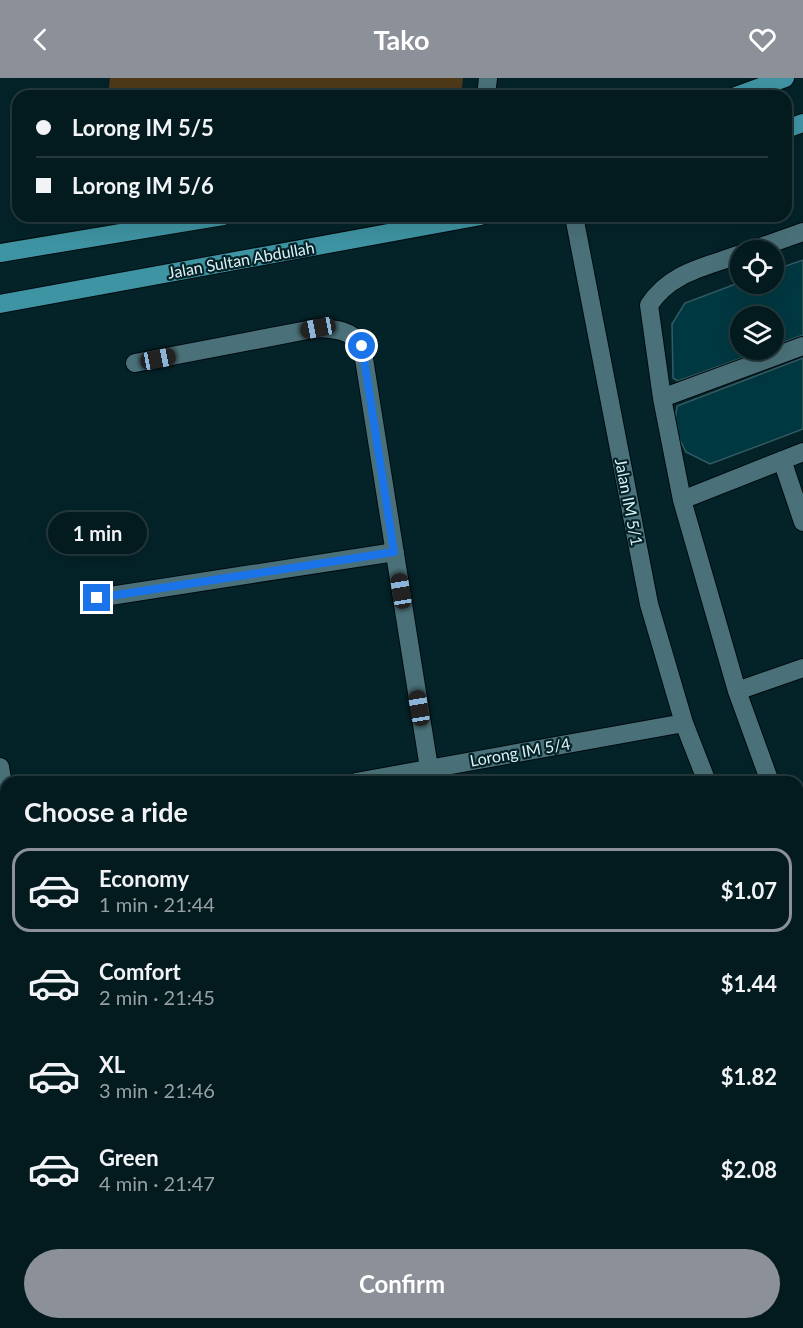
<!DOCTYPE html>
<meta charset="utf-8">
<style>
body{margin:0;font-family:Lato,sans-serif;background:#0d2327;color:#f1f3f6;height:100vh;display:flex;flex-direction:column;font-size:22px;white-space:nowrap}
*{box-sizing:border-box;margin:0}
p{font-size:20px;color:#97a1a4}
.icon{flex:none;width:33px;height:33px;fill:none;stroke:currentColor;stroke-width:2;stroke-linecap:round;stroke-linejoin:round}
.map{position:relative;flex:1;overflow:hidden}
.sheet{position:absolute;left:0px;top:698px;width:804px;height:554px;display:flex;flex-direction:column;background:#031a1e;border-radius:18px 18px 0 0;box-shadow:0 6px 24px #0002,0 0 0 2px #24383c}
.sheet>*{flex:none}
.hud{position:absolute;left:12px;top:12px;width:780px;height:132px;border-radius:18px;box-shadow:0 6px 24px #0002,0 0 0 2px #24383c;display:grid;align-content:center;height:132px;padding:0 24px;background:#031a1e}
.fabs{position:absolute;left:730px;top:162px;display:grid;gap:12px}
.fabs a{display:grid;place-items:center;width:54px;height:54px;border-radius:50%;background:#031a1e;box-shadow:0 6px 24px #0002,0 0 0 2px #24383c;font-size:30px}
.end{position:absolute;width:27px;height:27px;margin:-14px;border:8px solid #1a73e8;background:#fff;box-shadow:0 0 0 3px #fff}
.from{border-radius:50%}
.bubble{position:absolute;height:42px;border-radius:21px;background:#031a1e;box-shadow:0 6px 24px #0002,0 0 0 2px #24383c;font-size:20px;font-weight:700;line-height:42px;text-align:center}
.car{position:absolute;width:18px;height:36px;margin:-18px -9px;border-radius:8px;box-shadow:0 0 4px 2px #0007;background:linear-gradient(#222 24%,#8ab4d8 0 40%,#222 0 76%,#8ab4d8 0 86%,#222 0)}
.hud b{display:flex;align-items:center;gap:21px;height:57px;font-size:22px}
.hud b+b{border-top:2px solid #24383c}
.hud i{width:15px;height:15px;background:#f1f3f6}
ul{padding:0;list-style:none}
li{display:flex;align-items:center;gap:18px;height:84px;margin:0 12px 9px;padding:0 12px;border:3px solid transparent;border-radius:18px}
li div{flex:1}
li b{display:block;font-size:22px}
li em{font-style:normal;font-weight:700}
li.current{border-color:#8c9099}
li>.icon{width:54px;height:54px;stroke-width:1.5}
h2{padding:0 24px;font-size:27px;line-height:72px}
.cta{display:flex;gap:12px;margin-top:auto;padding:12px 24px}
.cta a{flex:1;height:69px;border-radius:36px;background:#8c9099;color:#fff;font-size:24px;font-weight:700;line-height:69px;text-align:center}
header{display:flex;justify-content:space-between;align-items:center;height:78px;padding:0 24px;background:#8c9099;color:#fff;font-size:27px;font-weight:700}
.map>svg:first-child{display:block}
.green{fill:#4e3a19}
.building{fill:#003841;stroke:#345b62;stroke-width:1.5}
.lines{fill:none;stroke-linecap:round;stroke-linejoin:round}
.minor-casing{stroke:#000b0f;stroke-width:20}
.major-casing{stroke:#000b0f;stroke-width:20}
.minor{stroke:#4a7179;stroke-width:18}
.major{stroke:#3f94a3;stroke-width:18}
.route{stroke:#1a73e8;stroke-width:8}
.labels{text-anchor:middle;stroke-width:4.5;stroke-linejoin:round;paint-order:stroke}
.street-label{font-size:16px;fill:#ddf3f7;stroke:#042328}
</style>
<header><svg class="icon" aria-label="back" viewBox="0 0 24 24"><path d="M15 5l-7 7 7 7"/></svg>Tako<svg class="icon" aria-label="heart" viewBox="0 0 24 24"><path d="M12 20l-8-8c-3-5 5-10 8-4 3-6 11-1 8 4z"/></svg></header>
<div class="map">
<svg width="803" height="1250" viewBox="0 0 803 1250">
<rect width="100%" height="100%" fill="#042328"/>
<path class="green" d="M110,0H463L461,18H108Z"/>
<path class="building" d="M803,182V257L774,268V238H741V272H764L678,303L673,300L672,246L685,225L741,204L774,206V192Z
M803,280V351L710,386L686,374L674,350L677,328Z"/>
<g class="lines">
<g class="minor-casing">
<path id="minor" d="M486,18L488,0
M574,138L649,526L684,645L707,704
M752,172L803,154
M741,176C705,189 671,194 649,227L662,320L682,422L737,613L770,704
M135,285L318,250C336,251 351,252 362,268L429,690
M662,320L803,268
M782,382L803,444
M682,422L803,374
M97,520L395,474
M737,613L803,590
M0,689L6,725
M356,704L684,645
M798,764L803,770
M798,844L803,848
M0,1075L6,1074
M91,1245L92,1250
M171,1245L172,1250
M496,1250L498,1245"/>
</g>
<g class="major-casing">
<path id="major" d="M736,18L785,0
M786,51L803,45
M0,175L223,138
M0,226L481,138"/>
</g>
<use href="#minor" class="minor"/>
<use href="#major" class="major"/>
</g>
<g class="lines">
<path class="route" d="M97,520L394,474L362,268"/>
</g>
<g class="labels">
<g class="street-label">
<text transform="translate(241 182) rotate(-10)" y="6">Jalan Sultan Abdullah</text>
<text transform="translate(629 424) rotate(79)" y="6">Jalan IM 5/1</text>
<text transform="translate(520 674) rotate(-10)" y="6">Lorong IM 5/4</text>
</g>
</g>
</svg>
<div class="fabs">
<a><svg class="icon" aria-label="locate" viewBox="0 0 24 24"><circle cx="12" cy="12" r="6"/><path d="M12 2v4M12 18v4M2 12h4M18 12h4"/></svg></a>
<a><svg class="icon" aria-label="layers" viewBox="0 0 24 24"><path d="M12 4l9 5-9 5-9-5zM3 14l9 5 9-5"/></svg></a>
</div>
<i class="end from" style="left:362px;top:268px"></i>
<i class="end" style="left:97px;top:520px"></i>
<div class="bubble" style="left:48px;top:434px;width:99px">1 min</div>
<i class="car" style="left:318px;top:250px;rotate:259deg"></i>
<i class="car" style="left:158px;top:281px;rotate:79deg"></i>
<i class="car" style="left:401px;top:513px;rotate:351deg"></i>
<i class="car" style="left:419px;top:630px;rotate:351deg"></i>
<div class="hud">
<b><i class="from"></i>Lorong IM 5/5</b>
<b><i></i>Lorong IM 5/6</b>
</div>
<section class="sheet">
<h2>Choose a ride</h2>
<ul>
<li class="current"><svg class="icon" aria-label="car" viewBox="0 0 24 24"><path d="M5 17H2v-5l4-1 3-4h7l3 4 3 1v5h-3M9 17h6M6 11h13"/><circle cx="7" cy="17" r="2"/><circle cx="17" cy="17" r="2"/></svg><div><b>Economy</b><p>1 min · 21:44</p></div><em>$1.07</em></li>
<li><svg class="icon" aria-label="car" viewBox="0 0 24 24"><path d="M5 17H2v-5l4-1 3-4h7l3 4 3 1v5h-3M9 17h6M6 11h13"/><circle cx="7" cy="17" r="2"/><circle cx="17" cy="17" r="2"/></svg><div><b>Comfort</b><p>2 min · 21:45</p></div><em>$1.44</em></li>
<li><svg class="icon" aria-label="car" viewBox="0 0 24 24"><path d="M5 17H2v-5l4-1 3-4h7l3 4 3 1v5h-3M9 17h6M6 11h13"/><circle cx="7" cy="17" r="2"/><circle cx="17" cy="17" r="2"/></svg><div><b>XL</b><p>3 min · 21:46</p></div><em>$1.82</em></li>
<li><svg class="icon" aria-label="car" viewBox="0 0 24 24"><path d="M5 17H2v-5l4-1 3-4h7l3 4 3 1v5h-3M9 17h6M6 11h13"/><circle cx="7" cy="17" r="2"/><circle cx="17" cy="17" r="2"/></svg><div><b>Green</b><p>4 min · 21:47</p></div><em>$2.08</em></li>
</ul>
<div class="cta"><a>Confirm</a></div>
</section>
</div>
